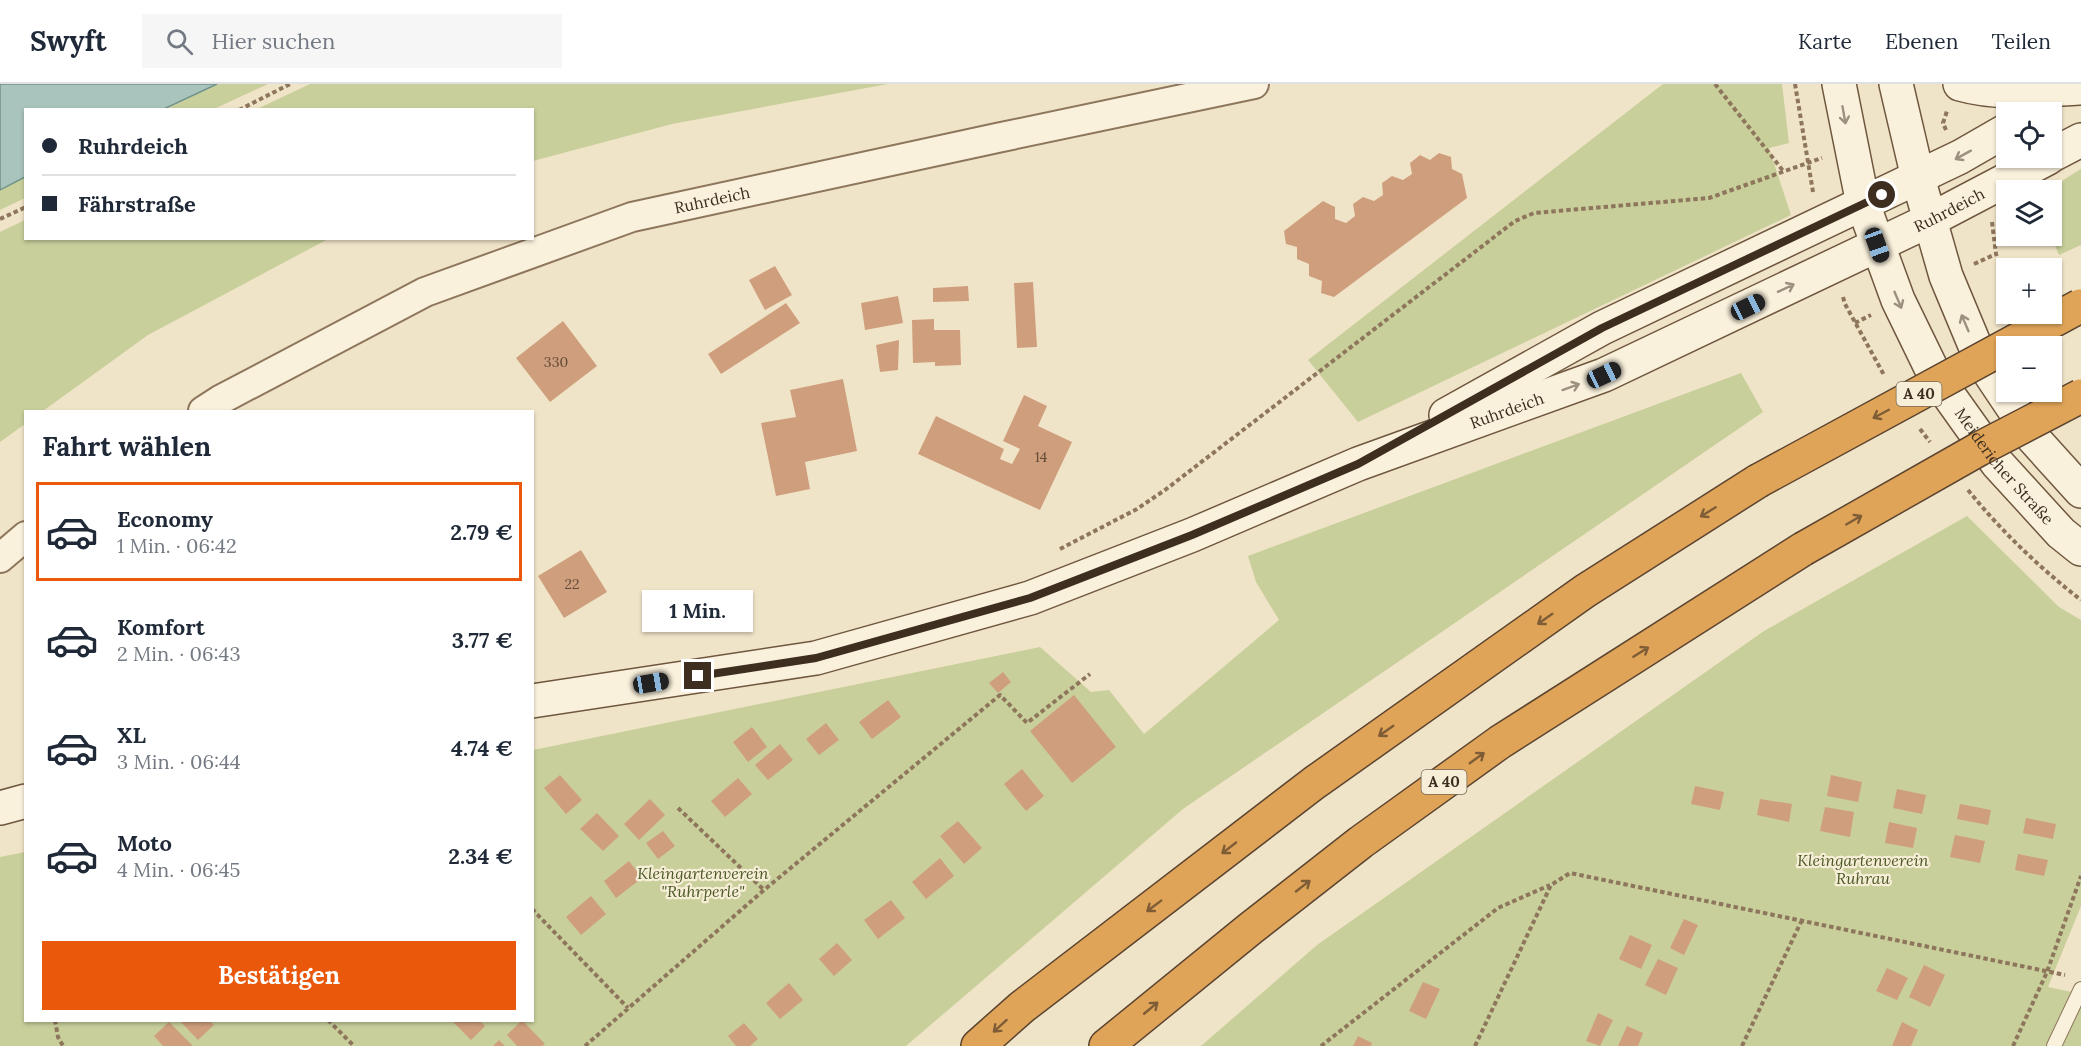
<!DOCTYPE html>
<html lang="de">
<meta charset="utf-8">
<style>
body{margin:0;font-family:Lora,serif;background:#f6f6f7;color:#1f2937;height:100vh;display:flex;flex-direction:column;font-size:22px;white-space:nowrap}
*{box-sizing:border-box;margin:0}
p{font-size:20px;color:#747a83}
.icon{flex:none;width:33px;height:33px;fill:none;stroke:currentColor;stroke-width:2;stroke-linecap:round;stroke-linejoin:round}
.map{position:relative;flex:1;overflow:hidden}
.details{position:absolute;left:24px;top:326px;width:510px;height:612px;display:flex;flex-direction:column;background:#fff;border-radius:0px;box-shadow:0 2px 4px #0004}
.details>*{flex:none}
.guide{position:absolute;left:24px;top:24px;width:510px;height:132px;border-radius:0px;box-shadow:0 2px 4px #0004;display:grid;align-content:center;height:132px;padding:0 18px;background:#fff}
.controls{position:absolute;left:1996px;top:18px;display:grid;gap:12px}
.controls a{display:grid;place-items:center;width:66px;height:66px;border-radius:0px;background:#fff;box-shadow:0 2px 4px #0004;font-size:30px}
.end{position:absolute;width:27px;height:27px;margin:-14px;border:8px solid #3d2e20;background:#fff;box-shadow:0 0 0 3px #fff}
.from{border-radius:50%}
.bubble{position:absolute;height:42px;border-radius:0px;background:#fff;box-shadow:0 2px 4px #0004;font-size:20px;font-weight:700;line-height:42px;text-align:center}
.car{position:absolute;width:18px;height:36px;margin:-18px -9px;border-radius:8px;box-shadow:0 0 4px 2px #0007;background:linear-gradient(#222 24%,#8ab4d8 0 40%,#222 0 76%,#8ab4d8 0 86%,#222 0)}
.guide b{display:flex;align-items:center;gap:21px;height:57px;font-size:22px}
.guide b+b{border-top:2px solid #e0e1e3}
.guide i{width:15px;height:15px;background:#1f2937}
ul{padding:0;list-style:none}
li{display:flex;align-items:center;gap:18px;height:99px;margin:0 12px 9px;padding:0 6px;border:3px solid transparent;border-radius:0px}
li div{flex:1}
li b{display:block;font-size:22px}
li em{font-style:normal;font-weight:700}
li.current{border-color:#ea580c}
li>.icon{width:54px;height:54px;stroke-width:1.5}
h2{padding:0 18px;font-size:27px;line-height:72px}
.primary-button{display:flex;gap:12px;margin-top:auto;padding:12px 18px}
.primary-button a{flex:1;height:69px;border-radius:0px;background:#ea580c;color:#fff;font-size:24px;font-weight:700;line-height:69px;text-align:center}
header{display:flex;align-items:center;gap:36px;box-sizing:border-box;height:84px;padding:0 30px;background:#fff;border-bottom:2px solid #e0e1e3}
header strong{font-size:28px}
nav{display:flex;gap:33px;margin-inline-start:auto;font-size:21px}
.search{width:420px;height:54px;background:#f6f6f7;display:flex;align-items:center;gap:15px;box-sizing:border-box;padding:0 21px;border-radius:0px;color:#747a83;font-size:22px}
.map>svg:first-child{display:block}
.green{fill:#c9cf9b}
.water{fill:#a9c4bc;stroke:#6f938a;stroke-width:1.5}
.building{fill:#cf9f7d}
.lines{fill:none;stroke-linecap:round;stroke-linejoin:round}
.lane-casing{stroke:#8d765c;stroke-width:16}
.street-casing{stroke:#8d765c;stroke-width:32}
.secondary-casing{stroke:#6f573f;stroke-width:36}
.highway-casing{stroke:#5b4430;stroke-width:36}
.path{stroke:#8d765c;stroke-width:4;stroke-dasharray:4.5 3;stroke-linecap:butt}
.lane{stroke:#faf1dc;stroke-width:14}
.street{stroke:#faf1dc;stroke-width:28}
.secondary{stroke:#faf1dc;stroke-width:33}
.highway{stroke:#e0a458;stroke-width:33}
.highway-bridge-casing{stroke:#5b4430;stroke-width:36;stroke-linecap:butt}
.highway-bridge{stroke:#e0a458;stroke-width:33}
.oneway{stroke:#9c907e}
.oneway2{stroke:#7e5d36}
.route{stroke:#3d2e20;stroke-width:8}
.labels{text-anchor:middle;stroke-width:4.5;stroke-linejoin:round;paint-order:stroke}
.number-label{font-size:14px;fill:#624a37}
.shield{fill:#f7eed8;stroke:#756857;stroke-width:1.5}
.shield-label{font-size:15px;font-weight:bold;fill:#3d2e20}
.street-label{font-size:16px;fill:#3d2e20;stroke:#f7eed8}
.park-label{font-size:16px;font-style:italic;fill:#4d5a26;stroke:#f7eed8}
</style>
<header>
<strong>Swyft</strong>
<div class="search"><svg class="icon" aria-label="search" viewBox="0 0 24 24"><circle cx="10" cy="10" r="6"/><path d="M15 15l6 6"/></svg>Hier suchen</div>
<nav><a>Karte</a><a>Ebenen</a><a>Teilen</a></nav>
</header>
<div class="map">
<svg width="2081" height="962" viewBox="0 0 2081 962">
<rect width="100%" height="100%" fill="#f0e4c8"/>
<path class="green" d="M217,0H268L214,25L165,26Z
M310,0H888L672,40L533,77L532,26L257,25Z
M1663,0H1782L1789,59L1769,64L1791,131L1358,338L1308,276Z
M2081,85V161L2059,171L2051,152L2052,106H2047Z
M25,93V114L0,126V106Z
M25,136L26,154L328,155L148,251L43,327H26L25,340L0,358V148Z
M1741,289L1763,328L1183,725L906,962H0V773L25,768L26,936H532L533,666L1040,563L1091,608L1109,606L1144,650L1279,536L1256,498L1248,472Z
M1967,432L2059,523L2081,536V822L2048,903L2081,910V962H1201L1317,861L1764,547Z"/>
<path class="water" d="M0,0H217L164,25L26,26L25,93L0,106Z"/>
<path class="building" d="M1439,69L1451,73L1452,85L1462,90L1467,114L1334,213L1321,209L1322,197L1309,192V180L1297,175V163L1286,160L1284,147L1323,117L1335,123V135L1346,139L1355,132L1353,120L1363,113L1374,117L1383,111L1382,99L1392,92L1403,96L1412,90L1410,79L1420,71L1430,76Z
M775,182L792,211L765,226L749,196Z
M1033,198L1037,263L1017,264L1014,199Z
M968,202L969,217L933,218V204Z
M898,212L903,239L865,246L861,219Z
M786,219L800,239L721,290L708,270Z
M934,235V246H960L961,281L935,282V278L913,279L912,236Z
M563,237L597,282L550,318L516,274Z
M899,256L898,286L880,288L876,261Z
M843,295L857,367L805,378L810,405L776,412L761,339L796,333L790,306Z
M1024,311L1047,322L1038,342L1072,358L1040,426L918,370L936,332L1004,365L1000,375L1012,380L1020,365L1003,357Z
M581,466L607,508L564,534L538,492Z
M1003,588L1011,598L998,609L989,599Z
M1074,611L1116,663L1072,699L1030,647Z
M888,616L901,633L872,655L859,638Z
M826,639L839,656L819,671L806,655Z
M752,643L767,663L748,678L733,658Z
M780,660L793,676L768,696L755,681Z
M1022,685L1044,712L1026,727L1004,700Z
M560,691L582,716L566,730L544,704Z
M1831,691L1862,698L1858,718L1827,712Z
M738,694L752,710L725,733L711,717Z
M1695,702L1724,708L1720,726L1691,720Z
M1897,705L1926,711L1922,730L1893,724Z
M650,715L665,731L639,756L624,740Z
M1760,715L1792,720L1789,738L1757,731Z
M1960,720L1991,726L1988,741L1957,735Z
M1825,723L1854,728L1850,753L1820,747Z
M597,729L619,752L603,767L580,745Z
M2026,734L2056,740L2053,755L2023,749Z
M958,737L982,764L964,780L940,752Z
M1889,738L1917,744L1913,764L1885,759Z
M663,747L675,762L658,775L646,759Z
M1955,751L1985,757L1980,779L1950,773Z
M2018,770L2048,776L2044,792L2015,786Z
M940,774L954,792L926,815L912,798Z
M629,777L642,794L616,814L604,797Z
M591,812L606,830L581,851L566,833Z
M891,816L905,834L878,855L864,836Z
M1684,835L1698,841L1684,871L1670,864Z
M1630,851L1652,861L1641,885L1619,875Z
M837,859L852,876L834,892L819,875Z
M1658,875L1678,884L1666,911L1645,901Z
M1924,881L1945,891L1930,923L1909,913Z
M1887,884L1908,894L1897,916L1876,907Z
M1423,898L1440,905L1426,935L1409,927Z
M789,899L803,916L780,935L766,919Z
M1598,929L1613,936L1600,962L1586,957Z
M179,936H209L214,941L198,956Z
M451,936H479L485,942L471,956Z
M522,936L545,960L542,962H517L507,951Z
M169,938L193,962H163L154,952Z
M1902,938L1918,946L1911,962H1892Z
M744,939L758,955L750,962H736L728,952Z
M1627,942L1643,949L1638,962H1618Z
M1358,952L1372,959L1371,962H1353Z
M499,956L505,962H493Z"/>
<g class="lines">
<g class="lane-casing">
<path id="lane" d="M2054,962L2081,905"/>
</g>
<g class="street-casing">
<g id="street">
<path id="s1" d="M203,327L220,316L425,208L632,133L997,54L1254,0"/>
<path d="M0,474L26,452"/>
</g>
</g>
<g class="secondary-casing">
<g id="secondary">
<path id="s2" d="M1839,0L1863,120L1898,216L1935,292L1997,379L2061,449L2081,465"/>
<path d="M1896,0L1918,94L1946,192L1981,276L2034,355L2081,407"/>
<path d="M1960,0C1999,11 2040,6 2079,4"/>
<path d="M2052,71L2081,56"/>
<path d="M1446,331L1602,244L1960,73L2007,46"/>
<path id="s3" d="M532,617L816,574L1030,514L1192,451L1358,380L1604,291L1930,136L2048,74"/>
<path d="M0,724L26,717"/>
</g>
</g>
<g class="highway-casing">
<path id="highway" d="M978,962L1022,923L1314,699L1585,507L1758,397
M1106,962L1251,844L1361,758L1500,658L1803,465"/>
</g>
<path class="path" d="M1715,0L1784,88
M1795,0L1813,108
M239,26L290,0
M1946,46L1943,39L1947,27
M0,135L26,123
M1992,138L1996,170L2007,208
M1974,180L1996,170
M1843,213L1845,220L1884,291
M1855,239L1871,231
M1920,345L1930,358
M1968,406C2001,447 2040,484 2081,516
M1060,465L1137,425L1165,406L1515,137L1534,129L1709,114L1822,74
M678,724L764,806
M532,825L628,924
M55,936L58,953L63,962
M328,936L354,962
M585,962L764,806L1000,611L1027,639L1090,590
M1321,962L1498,824L1550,801
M1475,962L1551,801L1570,789L2065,891
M1742,962L1801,838
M2013,962L2047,888L2081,792"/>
<use href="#lane" class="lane"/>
<use href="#street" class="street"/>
<use href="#secondary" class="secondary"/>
<use href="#highway" class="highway"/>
<g class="highway-bridge-casing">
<path id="highway-bridge" d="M1758,397L2080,222
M1803,465L1979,365L2081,312"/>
</g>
<use href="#highway-bridge" class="highway-bridge"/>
</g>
<defs><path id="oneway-shaft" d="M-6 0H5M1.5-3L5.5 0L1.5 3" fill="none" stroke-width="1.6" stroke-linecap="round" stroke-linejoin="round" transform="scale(1.5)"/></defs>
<g class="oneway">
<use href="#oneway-shaft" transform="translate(1844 31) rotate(80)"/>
<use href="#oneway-shaft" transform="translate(1963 71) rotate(151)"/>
<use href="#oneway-shaft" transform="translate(1786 204) rotate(-25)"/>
<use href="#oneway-shaft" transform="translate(1898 216) rotate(67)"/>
<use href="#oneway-shaft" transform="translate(1965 239) rotate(-113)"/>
<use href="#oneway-shaft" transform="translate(1571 303) rotate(-20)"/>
</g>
<g class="oneway2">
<use href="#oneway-shaft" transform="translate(1881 330) rotate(152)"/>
<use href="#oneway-shaft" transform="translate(1708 428) rotate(148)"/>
<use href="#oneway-shaft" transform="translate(1854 436) rotate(-30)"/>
<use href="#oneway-shaft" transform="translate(1545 535) rotate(145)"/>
<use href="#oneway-shaft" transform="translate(1641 568) rotate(-32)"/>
<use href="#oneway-shaft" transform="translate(1386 647) rotate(145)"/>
<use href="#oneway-shaft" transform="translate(1477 674) rotate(-36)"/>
<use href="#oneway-shaft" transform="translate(1229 764) rotate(142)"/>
<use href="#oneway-shaft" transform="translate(1303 802) rotate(-38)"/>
<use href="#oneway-shaft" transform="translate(1154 822) rotate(143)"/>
<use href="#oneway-shaft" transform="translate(1151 924) rotate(-40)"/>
<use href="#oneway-shaft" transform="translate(1000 942) rotate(138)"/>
</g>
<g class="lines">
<path class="route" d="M698,592L816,574L1030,514L1192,451L1358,380L1602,244L1882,111"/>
</g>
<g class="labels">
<g class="number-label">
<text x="556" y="283">330</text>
<text x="1041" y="378">14</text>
<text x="572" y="505">22</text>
</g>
<g class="shield">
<rect x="1896.5" y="298" width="45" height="24" rx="4.5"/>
<rect x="1421.5" y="686" width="45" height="24" rx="4.5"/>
</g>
<g class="shield-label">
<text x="1919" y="315">A 40</text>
<text x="1444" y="703">A 40</text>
</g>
<g class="street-label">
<text dy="6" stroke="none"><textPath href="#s1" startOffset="554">Ruhrdeich</textPath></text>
<text dy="6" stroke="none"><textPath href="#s3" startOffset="1508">Ruhrdeich</textPath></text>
<text dy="6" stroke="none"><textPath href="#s3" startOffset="1022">Ruhrdeich</textPath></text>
<text dy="6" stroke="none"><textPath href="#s2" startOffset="423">Meidericher Straße</textPath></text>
</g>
<g class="park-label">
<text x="1863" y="782">Kleingartenverein<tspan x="1863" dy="18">Ruhrau</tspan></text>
<text x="703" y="795">Kleingartenverein<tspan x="703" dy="18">"Ruhrperle"</tspan></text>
</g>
</g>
</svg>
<div class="controls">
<a><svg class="icon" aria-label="locate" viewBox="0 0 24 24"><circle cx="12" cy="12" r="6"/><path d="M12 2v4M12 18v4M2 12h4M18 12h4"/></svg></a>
<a><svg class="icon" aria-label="layers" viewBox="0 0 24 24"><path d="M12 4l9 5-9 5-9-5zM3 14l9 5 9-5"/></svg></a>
<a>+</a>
<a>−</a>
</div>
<i class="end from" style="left:1882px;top:111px"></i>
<i class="end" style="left:698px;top:592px"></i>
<div class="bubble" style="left:642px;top:506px;width:111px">1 Min.</div>
<i class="car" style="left:1877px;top:161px;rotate:160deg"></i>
<i class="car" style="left:1748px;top:223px;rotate:64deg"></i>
<i class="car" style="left:1604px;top:291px;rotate:65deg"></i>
<i class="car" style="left:651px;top:599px;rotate:81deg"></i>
<div class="guide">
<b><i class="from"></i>Ruhrdeich</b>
<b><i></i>Fährstraße</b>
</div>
<section class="details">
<h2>Fahrt wählen</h2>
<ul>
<li class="current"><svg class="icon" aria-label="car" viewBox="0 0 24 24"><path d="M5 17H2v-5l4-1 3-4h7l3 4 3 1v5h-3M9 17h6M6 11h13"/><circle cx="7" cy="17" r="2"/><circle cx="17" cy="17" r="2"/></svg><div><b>Economy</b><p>1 Min. · 06:42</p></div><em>2.79 €</em></li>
<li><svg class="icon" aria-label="car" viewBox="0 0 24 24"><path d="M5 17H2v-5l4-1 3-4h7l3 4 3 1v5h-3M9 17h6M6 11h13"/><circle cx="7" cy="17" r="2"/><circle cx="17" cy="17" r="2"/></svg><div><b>Komfort</b><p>2 Min. · 06:43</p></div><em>3.77 €</em></li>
<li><svg class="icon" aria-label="car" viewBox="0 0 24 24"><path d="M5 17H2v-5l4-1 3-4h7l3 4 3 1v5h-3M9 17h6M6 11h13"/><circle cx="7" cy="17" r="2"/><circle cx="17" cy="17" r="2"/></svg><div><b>XL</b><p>3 Min. · 06:44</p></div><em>4.74 €</em></li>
<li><svg class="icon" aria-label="car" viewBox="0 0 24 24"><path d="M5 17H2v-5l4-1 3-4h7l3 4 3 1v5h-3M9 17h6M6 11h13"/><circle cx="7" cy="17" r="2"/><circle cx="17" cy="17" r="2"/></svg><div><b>Moto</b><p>4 Min. · 06:45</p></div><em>2.34 €</em></li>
</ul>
<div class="primary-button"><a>Bestätigen</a></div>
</section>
</div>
